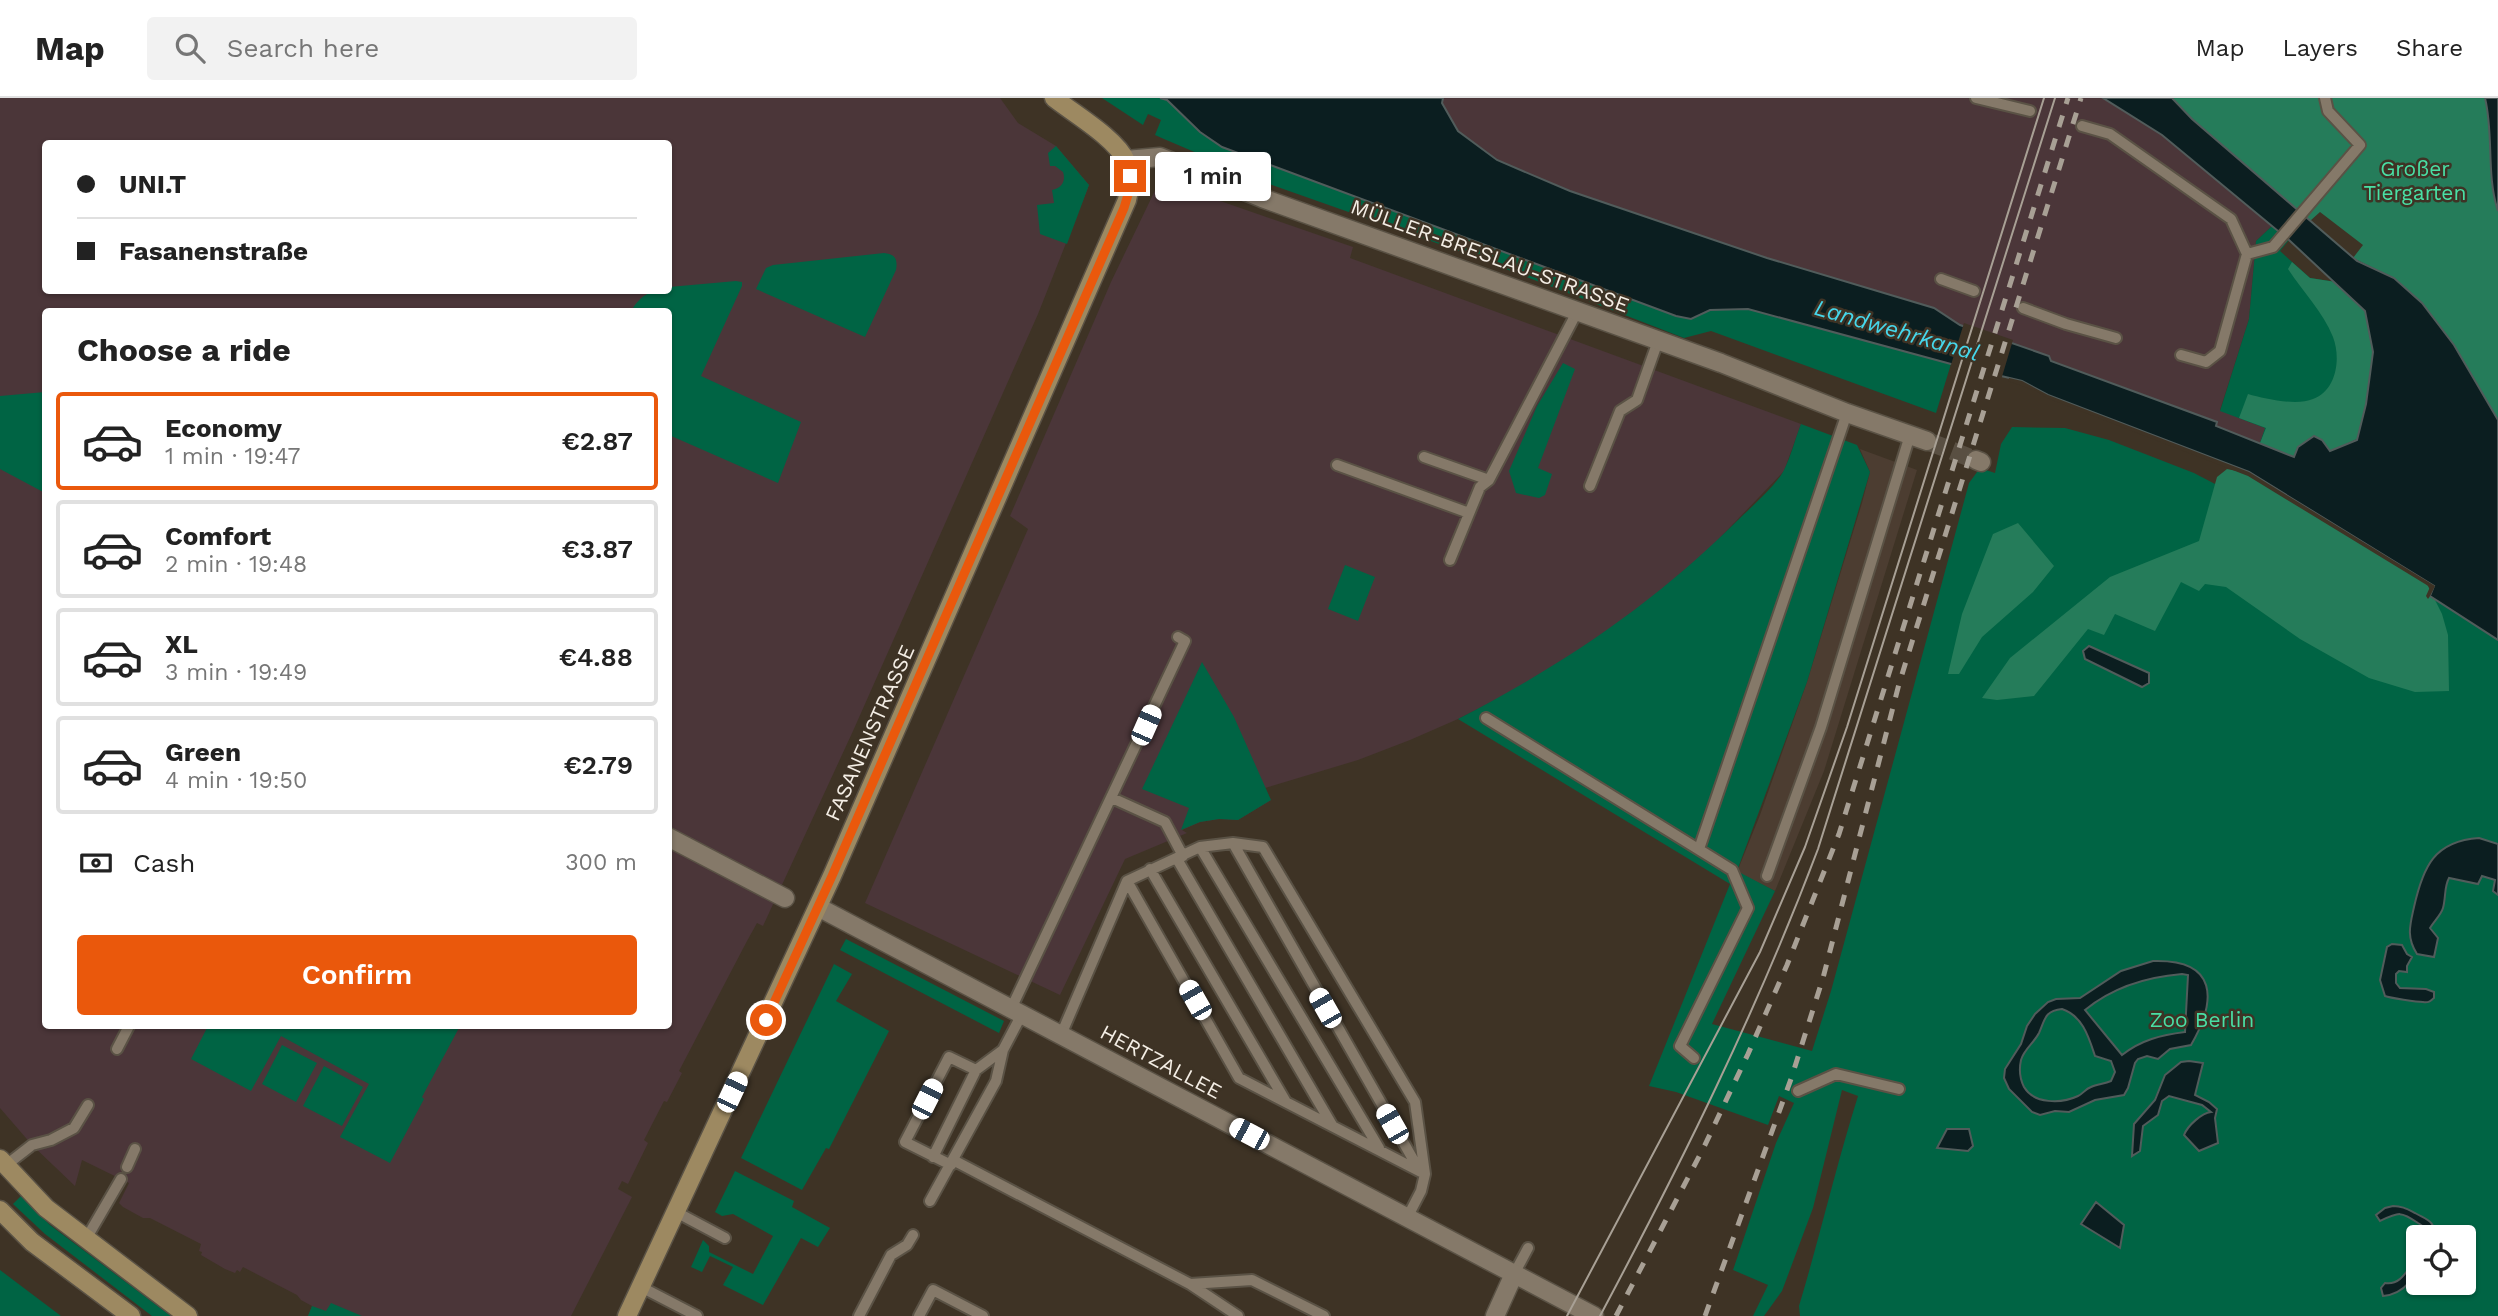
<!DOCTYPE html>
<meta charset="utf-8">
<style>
body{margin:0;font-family:"Work Sans",sans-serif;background:#f2f2f2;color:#222;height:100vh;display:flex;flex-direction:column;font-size:26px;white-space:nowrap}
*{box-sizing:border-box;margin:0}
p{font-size:23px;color:#767676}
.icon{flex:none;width:38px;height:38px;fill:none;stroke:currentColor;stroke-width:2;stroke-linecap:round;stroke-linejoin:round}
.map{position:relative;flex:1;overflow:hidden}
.sheet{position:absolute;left:42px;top:210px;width:630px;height:721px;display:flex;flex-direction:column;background:#fff;border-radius:7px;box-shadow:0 2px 5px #0004}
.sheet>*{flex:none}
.top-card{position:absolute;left:42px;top:42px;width:630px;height:154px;border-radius:7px;box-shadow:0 2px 5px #0004;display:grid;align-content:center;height:154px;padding:0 35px;background:#fff}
.buttons{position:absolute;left:2406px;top:1127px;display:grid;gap:14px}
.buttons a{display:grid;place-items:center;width:70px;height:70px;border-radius:7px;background:#fff;box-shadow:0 2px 5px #0004;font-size:35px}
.end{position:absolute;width:32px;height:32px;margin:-16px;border:9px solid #ea580c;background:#fff;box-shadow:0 0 0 4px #fff}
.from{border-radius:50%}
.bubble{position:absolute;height:49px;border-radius:7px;background:#fff;box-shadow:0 2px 5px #0004;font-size:23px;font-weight:600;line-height:49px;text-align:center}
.car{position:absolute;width:21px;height:42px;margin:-21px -10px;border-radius:9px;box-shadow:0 0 5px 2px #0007;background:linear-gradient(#fff 24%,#345 0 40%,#fff 0 76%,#345 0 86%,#fff 0)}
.top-card b{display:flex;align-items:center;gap:24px;height:66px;font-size:26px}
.top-card b+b{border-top:2px solid #e0e0e0}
.top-card i{width:18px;height:18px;background:#222}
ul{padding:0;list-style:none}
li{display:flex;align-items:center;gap:21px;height:98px;margin:0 14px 10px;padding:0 21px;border:4px solid #e0e0e0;border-radius:7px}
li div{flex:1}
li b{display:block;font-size:26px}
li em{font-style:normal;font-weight:600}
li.selected{border-color:#ea580c}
li>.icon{width:63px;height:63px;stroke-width:1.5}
h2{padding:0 35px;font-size:32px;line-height:84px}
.pay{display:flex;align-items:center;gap:18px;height:77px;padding:0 35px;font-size:26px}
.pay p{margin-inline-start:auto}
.primary-button{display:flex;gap:14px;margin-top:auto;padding:14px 35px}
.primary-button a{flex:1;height:80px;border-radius:7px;background:#ea580c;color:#fff;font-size:28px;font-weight:600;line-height:80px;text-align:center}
header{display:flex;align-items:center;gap:42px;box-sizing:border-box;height:98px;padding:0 35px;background:#fff;border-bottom:2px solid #e0e0e0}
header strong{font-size:33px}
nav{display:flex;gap:38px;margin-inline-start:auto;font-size:24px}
.search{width:490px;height:63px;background:#f2f2f2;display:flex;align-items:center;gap:18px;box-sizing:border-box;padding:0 24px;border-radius:7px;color:#767676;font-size:26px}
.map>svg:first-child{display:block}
.industrial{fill:#4c3d31}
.education{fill:#4b3639;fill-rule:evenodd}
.green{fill:#006444;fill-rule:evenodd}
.forest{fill:#257c5a}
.water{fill:#0b1e20;stroke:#515c5b;stroke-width:2;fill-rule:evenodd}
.pier{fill:#3e3325}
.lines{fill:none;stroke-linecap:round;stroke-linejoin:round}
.street-tunnel{stroke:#594f42;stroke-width:18;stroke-dasharray:18 9;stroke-linecap:butt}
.lane-casing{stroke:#5a5245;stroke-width:14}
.street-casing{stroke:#5a5245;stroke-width:21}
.secondary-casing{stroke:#5a5245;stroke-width:21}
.lane{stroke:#857969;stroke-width:10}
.street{stroke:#857969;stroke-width:18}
.secondary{stroke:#9d8961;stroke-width:18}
.tram{stroke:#a8a095;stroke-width:2}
.rail{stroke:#a8a095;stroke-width:5;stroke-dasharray:12 12;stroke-linecap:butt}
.route{stroke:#ea580c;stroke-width:9}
.labels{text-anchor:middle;stroke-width:5;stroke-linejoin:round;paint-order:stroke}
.park-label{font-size:21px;fill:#49e0a5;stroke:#3e3325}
.street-label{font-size:21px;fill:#f4eee5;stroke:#3e3325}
.water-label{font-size:23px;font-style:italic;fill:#46d7eb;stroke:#3e3325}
</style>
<header>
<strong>Map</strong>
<div class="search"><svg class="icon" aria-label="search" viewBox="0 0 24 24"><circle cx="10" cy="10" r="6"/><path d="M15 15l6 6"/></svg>Search here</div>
<nav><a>Map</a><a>Layers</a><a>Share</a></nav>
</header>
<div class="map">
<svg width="2498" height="1218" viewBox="0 0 2498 1218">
<rect width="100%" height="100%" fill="#3e3325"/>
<path class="industrial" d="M1860,351L1917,372L1824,673L1775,793L1737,774L1760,717L1807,584L1862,405L1870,374Z"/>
<path class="education" d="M0,0H1000L1018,25L1056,48L1089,87L1038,216L853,633L763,828L757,825L747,843L679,973L682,975L667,1004L664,1003L644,1042L648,1045L628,1086L622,1083L618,1091L632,1099L571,1218H308L312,1208L301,1202L297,1197L243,1169L240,1174L237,1172L235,1175L225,1171L201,1157L202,1154L199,1153L201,1146L150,1120H143L123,1109L119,1105L129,1085L82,1062L75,1088L32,1047L0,1010ZM46,46H668V192H46ZM46,214H668V928H46Z
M1443,0H2103L2111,3L2162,37L2272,128L2256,143L2249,221L2220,312L2266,330L2260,345L2216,328L2217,324L2051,262L2049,258L1960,227L1934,210L1767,160L1570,93L1497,62L1458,33L1442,5Z
M1160,82L1353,149L1350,160L1801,326L1784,373L1712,448L1666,489L1611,531L1558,566L1519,590L1458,621L1410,642L1358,662L1265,690L1271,702L1238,722L1219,721L1200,724L1182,732L1187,735L1125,761L1060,897L865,805L1028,431L1010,418L1111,184Z"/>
<path class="green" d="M1102,0H1160L1167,2L1178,12L1691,221L1710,212L1748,211L1951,266L1936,315L1711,233L1684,240L1462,154L1272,87L1164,41L1155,37L1161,22L1148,16L1143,27Z
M1056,48L1089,87L1067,146L1040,136L1037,107L1054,105L1052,92C1062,90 1066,83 1063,74L1055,68H1050L1048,55Z
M2272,128L2289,142L2280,153L2310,180L2336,184L2373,254L2294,359L2260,345L2265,330L2220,313L2249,221L2256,143Z
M884,155C895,156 898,161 896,172L865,239L756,191L766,170L773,167Z
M736,183L742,184V188L701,278L801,324L778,385L669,337L668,214L631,213C641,197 650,192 668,192L669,189Z
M1563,265L1575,271L1538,370L1552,376L1545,397L1539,400L1516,395L1509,373L1537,308Z
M45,294H46L45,395L0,371V298Z
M1801,326L1857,347L1870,374L1807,584L1737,773L1775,793L1712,926L1812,953L1831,893L1969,385L1980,370L1995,375L2001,346L2012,329L2065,330L2109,342L2194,375L2430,498L2498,542V1218H1800L1799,1208C1820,1138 1836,1068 1858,998L1842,992L1813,1110L1782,1193L1764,1218H1753L1768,1187L1733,1172L1776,1045L1794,1005L1779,998L1768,1027L1676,994L1649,988L1730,786L1458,621C1563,567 1653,506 1737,423C1751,409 1776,388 1784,372C1791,358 1795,341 1801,326ZM2418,1139H2464V1185H2418Z
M1345,467L1375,479L1358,523L1328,511Z
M1202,564L1234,619L1271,702L1238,722L1219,721L1200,724L1181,732L1189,710L1142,691Z
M846,841L1004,923L999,935L840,852Z
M834,866L852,876L836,903L889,933L829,1051L826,1050L802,1092L741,1060Z
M208,928H460L422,999L424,1001L390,1065L340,1039L369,986L281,938L251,993L191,961Z
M282,947L317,965L296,1004L262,986Z
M324,968L363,989L342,1028L303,1008Z
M735,1073L794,1103L792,1109L830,1130L818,1149L801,1140L763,1207L723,1187L733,1169L710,1158L702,1174L691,1169L703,1142L709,1148V1154L753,1176L773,1138L733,1116L722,1118L715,1114Z
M21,1098L50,1127L171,1218H152L45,1136L13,1106Z
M0,1172L61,1218H0Z
M331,1205L362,1218H308L312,1208L326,1213Z"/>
<path class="forest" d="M2172,0H2485C2493,37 2487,77 2498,113V322L2454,247L2394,180L2353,160L2363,147L2320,114L2310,123L2192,21Z
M2292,164L2310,180L2336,184L2365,213L2373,254L2366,306L2357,341L2329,354L2294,359L2260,345L2266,330L2239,320L2248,296C2265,301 2297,308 2313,301C2337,292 2341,260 2333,239C2323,214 2303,194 2288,171Z
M2227,371L2247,375L2420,472L2442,516L2448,537L2449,593L2415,594L2369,580L2300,541L2226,489L2205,486L2199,493L2181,484L2155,533L2115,516L2104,537L2088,531L2034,598L1997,602L1982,600L2010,560L2110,479L2199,443L2217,379Z
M2018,425L2054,468L2033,494L1982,539L1959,576H1948L1962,516L1993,436Z"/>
<path class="water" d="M1160,0H1443L1442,5L1458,33L1497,62L1570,93L1767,160L1934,210L1960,227L2049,258L2051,263L2217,324L2216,328L2294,359L2298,349L2314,338L2322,342L2330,353L2357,342L2366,306L2373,254L2365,213L2289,142L2162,37L2103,0H2172L2192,21L2357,163L2394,180L2422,205L2454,247L2498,322V542L2430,498L2434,488L2249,374L2048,297L2022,283L1951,266L1748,211L1710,212L1691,221L1676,218L1222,49L1200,34L1167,2Z
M2485,0H2498V113C2486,77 2494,37 2485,0Z
M2089,548L2149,575V585L2142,589L2085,561L2083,553Z
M2479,740L2498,746V797L2493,793L2495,782L2482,778L2478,786L2449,780C2444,789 2446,799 2443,810C2441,817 2434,823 2430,830L2438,840L2434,859L2417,856C2406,839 2410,827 2414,809C2423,769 2434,743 2479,740Z
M2392,846L2402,847L2407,856L2412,859L2407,868V874L2399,873L2396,876V885L2400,890L2426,891L2434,894V900C2430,903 2429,905 2423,904C2417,904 2390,900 2385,898L2380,882L2387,849Z
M2153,863C2218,861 2217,902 2191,947L2170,951L2158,961L2147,958L2138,961L2135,965L2128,990L2124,997L2095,1002L2069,1014L2055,1013L2040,1017L2032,1014L2009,991L2004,980L2005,971L2021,946L2027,928L2035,916L2048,904L2056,901L2080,900L2121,873ZM2182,876L2188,877L2185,934C2161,937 2141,942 2122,957L2085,912C2113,889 2146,879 2182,876ZM2062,911C2083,918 2089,940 2095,958L2111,963L2115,974L2111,983C2104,986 2097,986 2091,989C2085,991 2083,996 2078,998C2061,1006 2034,1006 2024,989C2020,981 2019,971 2021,962C2024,951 2034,945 2039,935C2045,922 2044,913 2062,911Z
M2189,963L2203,965L2195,997L2209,1004L2217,1011L2215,1020L2218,1045L2199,1053L2184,1037C2188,1027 2202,1015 2211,1014L2202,1007L2169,998L2162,1003L2158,1017L2143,1028L2140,1053L2132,1058L2134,1026L2155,1002L2165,977L2181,964Z
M1947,1031H1969L1973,1048L1968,1053L1937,1050Z
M2096,1104L2124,1127L2120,1150L2081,1126Z
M2393,1108C2402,1108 2407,1111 2415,1115C2427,1122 2435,1122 2435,1139H2426C2426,1131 2425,1129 2418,1125C2401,1113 2399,1114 2380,1123L2376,1117L2385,1110Z
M2418,1159C2419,1178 2404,1196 2383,1198L2381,1190L2385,1185C2402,1188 2408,1169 2418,1159Z"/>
<path class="pier" d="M1964,225L2013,242L2001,282L1950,270Z
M2009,280L2022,283L2048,297L2249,374L2435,488L2430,498L2428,501L2426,498L2430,489L2248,378L2047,300L2036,293L2008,283Z"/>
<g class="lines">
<path class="street-tunnel" d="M1927,343L1976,362"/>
<g class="lane-casing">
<path id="lane" d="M1976,0L2030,13
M2082,28L2110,36L2231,121L2247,156
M1941,181L1974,193
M2023,210L2066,226L2116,240
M2181,257L2206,264L2220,253L2247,156L2273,149L2360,47L2328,13L2325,0
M1424,359L1489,382
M1337,367L1469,415
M1590,388L1620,313L1637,302L1658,243
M1450,462L1480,389L1489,382L1577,214
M1486,620L1732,772L1748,810L1680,948L1694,960
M1112,700L1165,724L1183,758
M1233,745L1418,1070
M1200,749L1379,1050
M1699,751L1847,315
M1177,761L1332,1027
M1150,771L1286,1004
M1767,778L1821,629L1910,337
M1127,783L1239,980L1425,1076
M1011,911L1185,543L1178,539
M1061,937L1127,783L1200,749L1233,745L1263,749L1415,1004L1425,1076L1421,1093L1407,1120
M117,951L129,928
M1798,993L1836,976L1899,991
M933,1059L976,972
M953,1062L1190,1186L1238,1218
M951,1067L905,1044L949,959L976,972L1003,952
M5,1068L32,1047L51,1042L74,1030L88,1007
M127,1069L135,1051
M930,1103L996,983L1003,952L1022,916
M676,1114L725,1140
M86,1141L121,1081
M1514,1176L1528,1150
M1190,1186L1252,1182L1324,1218
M641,1189L697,1218
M859,1218L891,1157L907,1147L913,1137
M919,1218L933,1192L983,1218"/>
</g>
<g class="street-casing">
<path id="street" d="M1126,62L1160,59L1262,100L1721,265L1847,315L1927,343
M1976,362L1981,364
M668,739L785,800
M818,809L1594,1218
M1495,1218L1514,1176"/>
</g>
<g class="secondary-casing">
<path id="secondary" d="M0,1061L46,1110L188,1218
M0,1112L32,1144L131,1218
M627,1218L832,778L1127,102C1130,89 1132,75 1126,63C1117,41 1073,15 1054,0"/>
</g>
<use href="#lane" class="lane"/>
<use href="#street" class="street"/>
<use href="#secondary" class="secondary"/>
<path class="tram" d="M1567,1218L1760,854L1805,749L1847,629L2044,0
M1600,1218C1682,1064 1756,915 1818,751L2055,0"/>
<path class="rail" d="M1616,1218L1704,1049L1748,956L1787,867L1839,736L2068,0
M1705,1218L1791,981L1823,880L1899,586L2081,0"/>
</g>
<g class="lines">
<path class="route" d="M766,922L832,778L1124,110L1130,90V78"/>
</g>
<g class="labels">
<g class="park-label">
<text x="2415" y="78">Großer<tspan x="2415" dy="24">Tiergarten</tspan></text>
<text x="2202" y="929">Zoo Berlin</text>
</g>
<g class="street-label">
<text transform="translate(1490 158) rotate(20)" y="7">MÜLLER-BRESLAU-STRASSE</text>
<text transform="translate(870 635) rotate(-66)" y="7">FASANENSTRASSE</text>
<text transform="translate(1161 964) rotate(28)" y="7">HERTZALLEE</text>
</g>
<g class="water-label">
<text transform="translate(1897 232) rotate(16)" y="8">Landwehrkanal</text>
</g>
</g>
</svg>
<div class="buttons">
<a><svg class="icon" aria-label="locate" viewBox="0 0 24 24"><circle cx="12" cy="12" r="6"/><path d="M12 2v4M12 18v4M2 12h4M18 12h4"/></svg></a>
</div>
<i class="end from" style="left:766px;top:922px"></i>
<i class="end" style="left:1130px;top:78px"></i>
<div class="bubble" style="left:1155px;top:54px;width:116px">1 min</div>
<i class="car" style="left:1146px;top:627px;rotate:24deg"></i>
<i class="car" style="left:1195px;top:902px;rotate:330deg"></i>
<i class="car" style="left:1325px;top:910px;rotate:330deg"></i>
<i class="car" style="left:732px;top:994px;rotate:25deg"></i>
<i class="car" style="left:927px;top:1001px;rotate:27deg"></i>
<i class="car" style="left:1392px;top:1026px;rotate:330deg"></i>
<i class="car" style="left:1249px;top:1036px;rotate:298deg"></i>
<div class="top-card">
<b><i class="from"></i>UNI.T</b>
<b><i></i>Fasanenstraße</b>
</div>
<section class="sheet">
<h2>Choose a ride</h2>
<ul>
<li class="selected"><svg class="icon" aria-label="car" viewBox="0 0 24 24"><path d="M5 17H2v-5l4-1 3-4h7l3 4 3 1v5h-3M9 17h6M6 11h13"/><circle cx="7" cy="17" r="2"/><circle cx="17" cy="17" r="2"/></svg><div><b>Economy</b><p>1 min · 19:47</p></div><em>€2.87</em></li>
<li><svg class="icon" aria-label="car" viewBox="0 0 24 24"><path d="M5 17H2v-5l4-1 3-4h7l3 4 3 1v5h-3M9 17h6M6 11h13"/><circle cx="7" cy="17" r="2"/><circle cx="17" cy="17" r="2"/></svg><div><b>Comfort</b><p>2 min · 19:48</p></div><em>€3.87</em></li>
<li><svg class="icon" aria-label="car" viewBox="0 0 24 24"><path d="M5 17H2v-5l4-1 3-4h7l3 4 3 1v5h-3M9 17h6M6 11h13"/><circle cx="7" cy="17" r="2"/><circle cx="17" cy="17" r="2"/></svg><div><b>XL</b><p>3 min · 19:49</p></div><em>€4.88</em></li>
<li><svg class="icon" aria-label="car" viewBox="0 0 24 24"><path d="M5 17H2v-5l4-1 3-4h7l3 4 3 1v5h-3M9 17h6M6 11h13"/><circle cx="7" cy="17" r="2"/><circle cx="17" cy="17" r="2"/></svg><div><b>Green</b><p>4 min · 19:50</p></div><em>€2.79</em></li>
</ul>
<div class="pay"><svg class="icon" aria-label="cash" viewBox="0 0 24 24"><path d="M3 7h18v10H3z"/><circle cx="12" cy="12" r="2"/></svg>Cash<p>300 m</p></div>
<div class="primary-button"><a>Confirm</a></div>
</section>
</div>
